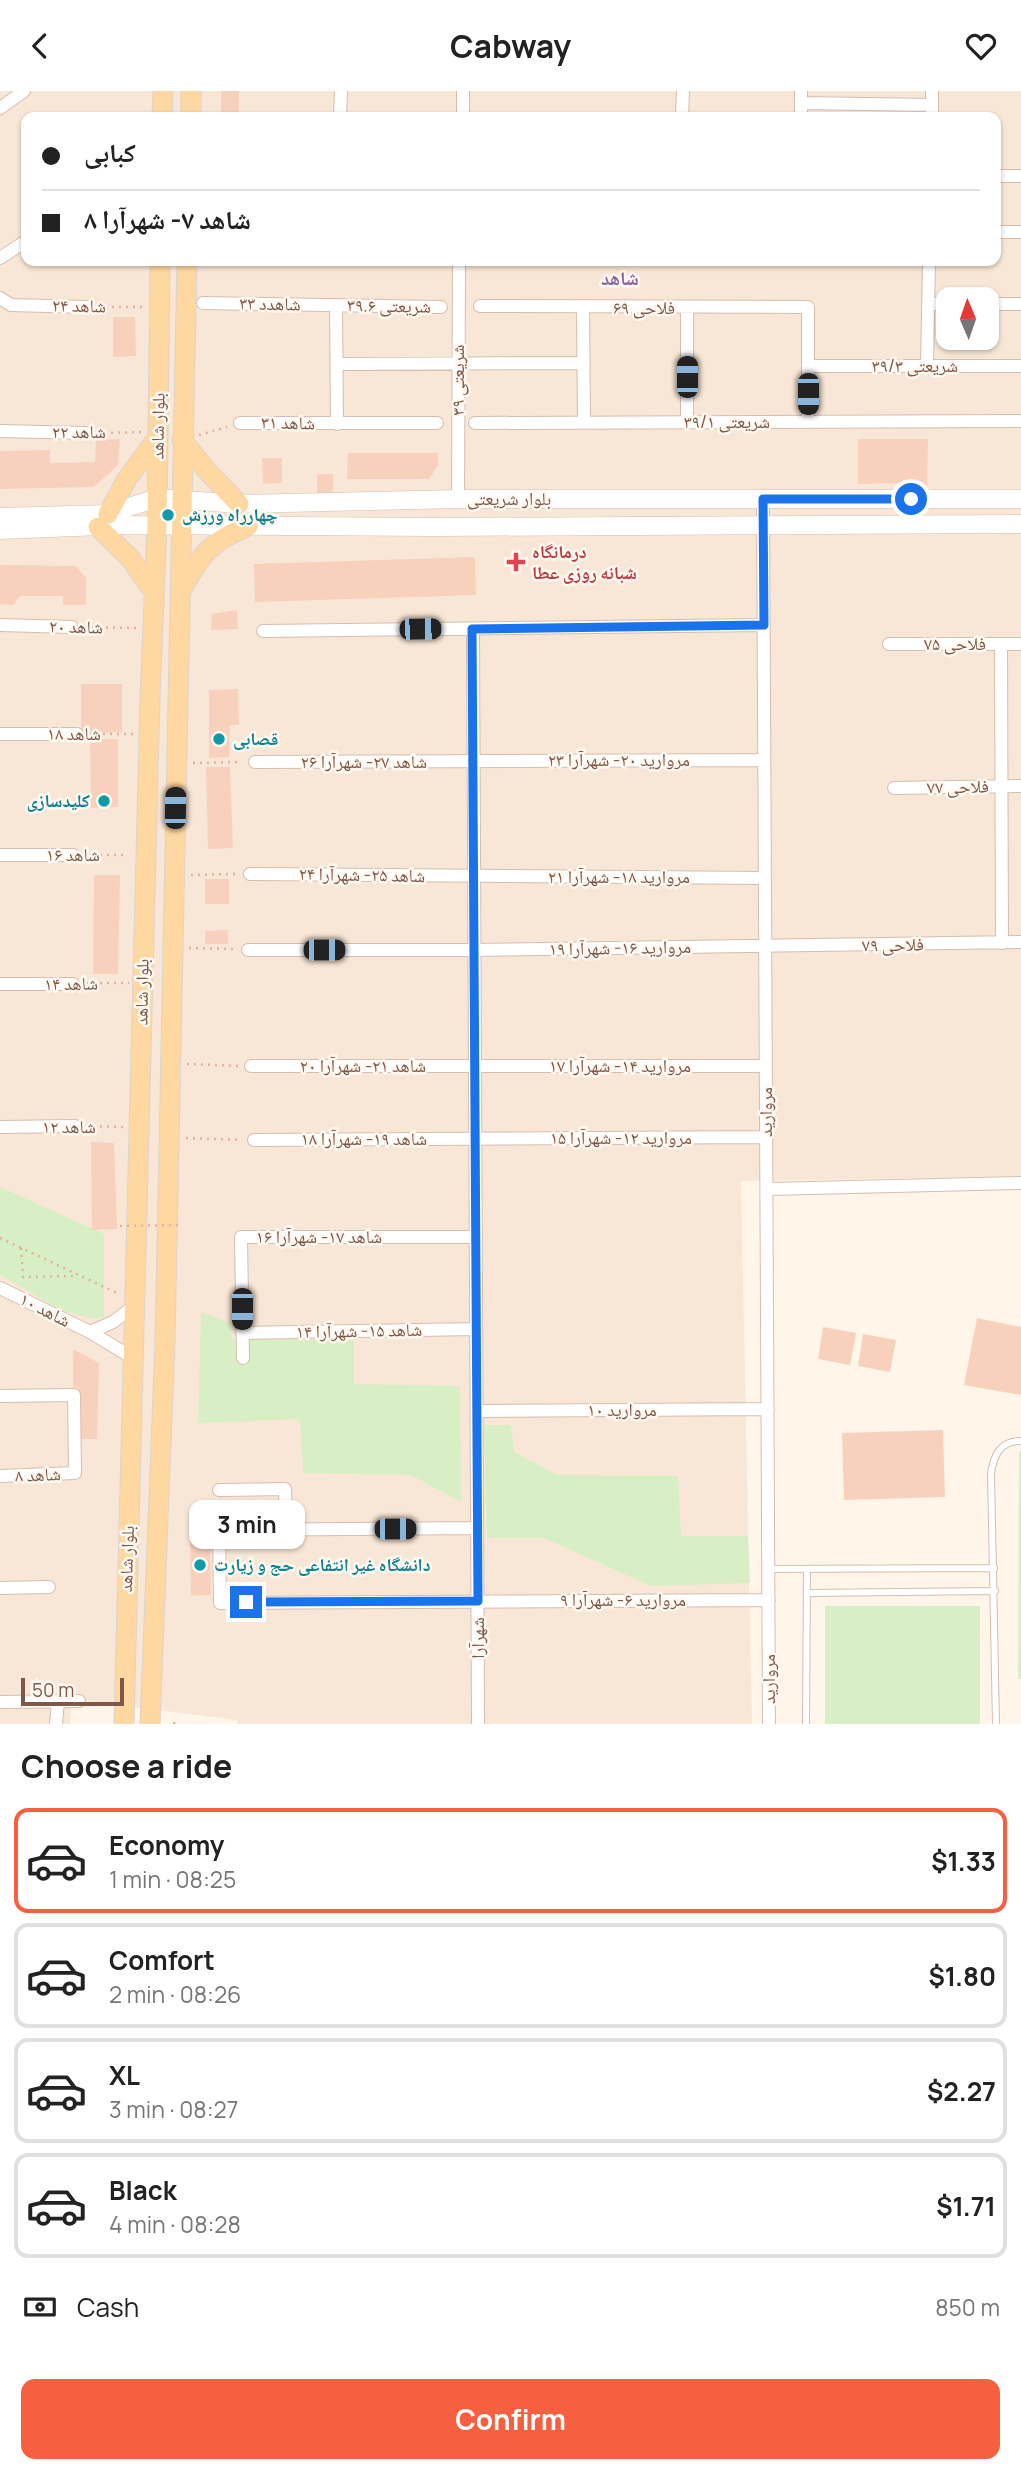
<!DOCTYPE html>
<meta charset="utf-8">
<style>
body{margin:0;font-family:Manrope,"Noto Naskh Arabic",sans-serif;background:#f6f6f6;color:#222;height:100vh;display:flex;flex-direction:column;font-size:26px;white-space:nowrap}
*{box-sizing:border-box;margin:0}
p{font-size:23px;color:#767676}
.icon{flex:none;width:38px;height:38px;fill:none;stroke:currentColor;stroke-width:2;stroke-linecap:round;stroke-linejoin:round}
.map{position:relative;height:1633px;overflow:hidden}
.sheet{display:flex;flex-direction:column;background:#fff;flex:1}
.sheet>*{flex:none}
.banner{position:absolute;left:21px;top:21px;width:980px;height:154px;border-radius:14px;box-shadow:0 2px 5px #0004;display:grid;align-content:center;height:154px;padding:0 21px;background:#fff}
.needle{width:46px;rotate:358deg}
.buttons{position:absolute;left:936px;top:196px;display:grid;gap:14px}
.buttons a{display:grid;place-items:center;width:63px;height:63px;border-radius:14px;background:#fff;box-shadow:0 2px 5px #0004;font-size:35px}
.scale{position:absolute;left:21px;bottom:18px;width:103px;box-sizing:border-box;padding-left:7px;border:4px solid #7e5848;border-top:0;font-size:19px;line-height:24px;white-space:nowrap;color:#7e5848;-webkit-text-stroke:5px #fff9f2;paint-order:stroke}
.end{position:absolute;width:32px;height:32px;margin:-16px;border:9px solid #1a73e8;background:#fff;box-shadow:0 0 0 4px #fff}
.from{border-radius:50%}
.bubble{position:absolute;height:49px;border-radius:14px;background:#fff;box-shadow:0 2px 5px #0004;font-size:23px;font-weight:700;line-height:49px;text-align:center}
.car{position:absolute;width:21px;height:42px;margin:-21px -10px;border-radius:9px;box-shadow:0 0 5px 2px #0007;background:linear-gradient(#222 24%,#8ab4d8 0 40%,#222 0 76%,#8ab4d8 0 86%,#222 0)}
.banner b{display:flex;align-items:center;gap:24px;height:66px;font-size:26px}
.banner b+b{border-top:2px solid #e0e0e0}
.banner i{width:18px;height:18px;background:#222}
ul{padding:0;list-style:none}
li{display:flex;align-items:center;gap:21px;height:105px;margin:0 14px 10px;padding:0 7px;border:4px solid #e0e0e0;border-radius:14px}
li div{flex:1}
li b{display:block;font-size:26px}
li em{font-style:normal;font-weight:700}
li.on{border-color:#f66041}
li>.icon{width:63px;height:63px;stroke-width:1.5}
h2{padding:0 21px;font-size:32px;line-height:84px}
.pay{display:flex;align-items:center;gap:18px;height:77px;padding:0 21px;font-size:26px}
.pay p{margin-inline-start:auto}
.cta{display:flex;gap:14px;margin-top:auto;padding:14px 21px}
.cta a{flex:1;height:80px;border-radius:14px;background:#f66041;color:#fff;font-size:28px;font-weight:700;line-height:80px;text-align:center}
header{display:flex;justify-content:space-between;align-items:center;height:91px;padding:0 21px;background:#fff;font-size:32px;font-weight:700}
.map>svg:first-child{display:block}
.residential{fill:#f8e7d6;fill-rule:evenodd}
.green{fill:#d8efc5}
.building{fill:#f8d1bd}
.lines{fill:none;stroke-linecap:round;stroke-linejoin:round}
.lane-casing{stroke:#d6beaf;stroke-width:8}
.street-casing{stroke:#d6beaf;stroke-width:14}
.secondary-casing{stroke:#d9beac;stroke-width:19}
.primary-casing{stroke:#ddd4cf;stroke-width:21}
.path{stroke:#deb49f;stroke-width:2.5;stroke-dasharray:2 5;stroke-linecap:butt}
.lane{stroke:#fff;stroke-width:6}
.street{stroke:#fff;stroke-width:12}
.secondary{stroke:#fff;stroke-width:18}
.primary{stroke:#ffd7a0;stroke-width:19}
.path-bridge{stroke:#deb49f;stroke-width:2.5;stroke-dasharray:2 5;stroke-linecap:butt}
.route{stroke:#1a73e8;stroke-width:9}
.culture-dot{fill:#0f9aa8;stroke:#fff9f2;stroke-width:2.5}
.health-dot{fill:#e0444e;stroke:#fff9f2;stroke-width:2.5}
.labels{text-anchor:middle;stroke-width:5;stroke-linejoin:round;paint-order:stroke}
.street-label{font-size:18px;fill:#7e5848;stroke:#fff9f2}
.culture-label{font-size:18px;font-weight:bold;fill:#0d838f;stroke:#fff9f2;text-anchor:start}
.health-label{font-size:18px;font-weight:bold;fill:#be3a42;stroke:#fff9f2;text-anchor:start}
.neighbourhood-label{font-size:19px;font-weight:bold;fill:#8964a1;stroke:#fff9f2}
</style>
<header><svg class="icon" aria-label="back" viewBox="0 0 24 24"><path d="M15 5l-7 7 7 7"/></svg>Cabway<svg class="icon" aria-label="heart" viewBox="0 0 24 24"><path d="M12 20l-8-8c-3-5 5-10 8-4 3-6 11-1 8 4z"/></svg></header>
<div class="map">
<svg width="1021" height="1633" viewBox="0 0 1021 1633">
<rect width="100%" height="100%" fill="#fff5e9"/>
<path class="residential" d="M0,0H1021V1085L741,1090L752,1633H237V1629L72,1608L70,1633H0ZM26,26H996V170H26ZM948,208H987V247H948Z"/>
<path class="green" d="M0,1096L104,1143V1226C78,1235 25,1197 0,1184Z
M201,1221L230,1232L232,1248L354,1249V1293L460,1295L461,1411L411,1384L303,1382L300,1328L198,1332Z
M484,1334H511L514,1361L557,1384L678,1385L681,1445H748L750,1492L651,1495L544,1447H487Z
M1021,1360V1588H1018L1019,1361Z
M825,1515H980V1633H825Z"/>
<path class="building" d="M221,0H239V26H221Z
M113,226H135L136,265L113,266Z
M120,348L118,374L94,396L0,398V360L50,359V372L95,371L96,349Z
M858,348H928L927,398L911,399V392L858,393Z
M348,362H438V374L429,388H347Z
M262,367H282V392L263,393Z
M317,383H333V409H317Z
M475,466L476,504L255,511L254,473Z
M0,474L76,475L86,487V514H63V505H20L13,514L0,513Z
M237,519L238,538L211,539L212,523Z
M81,593H122V641L81,642Z
M238,598L239,634H230L229,666L209,667V599Z
M90,648H118V716L91,717Z
M206,676H230L233,757L208,758Z
M94,784H120L118,883H93Z
M205,788H229V813H205Z
M228,839V853H205V840Z
M91,1051L114,1052L117,1138L92,1139Z
M977,1227L1021,1236V1304L964,1294Z
M823,1236L856,1242L850,1274L818,1268Z
M863,1243L896,1249L890,1281L858,1275Z
M73,1258L99,1272L97,1348H81L79,1297L73,1296Z
M943,1339L945,1406L844,1409L842,1342Z
M210,1442L211,1504L191,1505L190,1443Z"/>
<g class="lines">
<g class="lane-casing">
<path id="lane" d="M769,1478L994,1477
M807,1502L995,1500
M806,1633L807,1479
M996,1633L991,1382C994,1364 1000,1350 1021,1350"/>
</g>
<g class="street-casing">
<path id="street" d="M801,12L932,14
M0,17L24,0
M340,26L341,0
M463,26V0
M682,26L683,0
M801,26V0
M932,26V0
M996,85H1021
M996,141H1021
M0,167L26,150
M0,207L11,214L87,216
M203,212L441,216
M928,213H948
M987,213H1021
M336,214L337,333
M480,215L808,216V331
M583,217L584,332
M687,217V331
M337,273L584,272
M808,275H1021
M927,275L929,170
M240,332H437
M475,332L1021,330
M0,340L86,342
M458,408L459,170
M763,408L769,1633
M0,534L72,536
M473,538L478,1633
M263,540L764,534
M889,553H1021
M1001,553L1002,852
M0,643H77
M255,671L764,669
M894,697L1021,695
M0,764H73
M250,783L765,787
M248,859H474L1021,851
M0,893H73
M251,975H766
M0,1036L75,1035
M254,1049L766,1046
M768,1098L1021,1092
M0,1197L90,1241L133,1267
M90,1241L113,1231L134,1215
M242,1242L476,1238
M243,1267L241,1146H476
M0,1305L74,1304L75,1382L0,1385
M477,1320L768,1318
M219,1399L285,1398L286,1438
M477,1437L219,1439L220,1512L769,1509
M0,1497L49,1496
M0,1611L79,1610
M56,1633L58,1610"/>
</g>
<g class="secondary-casing">
<path id="secondary" d="M0,426L108,423L157,407L239,413L458,408H1021
M0,439L125,434L435,436L1021,433"/>
</g>
<g class="primary-casing">
<path id="primary" d="M162,26L163,0
M191,26V0
M182,349L208,381L239,413
M108,423L127,388L158,346
M98,436L130,467L153,500
M182,498C202,462 210,451 248,435
M124,1633L150,607L157,434L160,170
M150,1633L165,1251L187,170"/>
</g>
<path class="path" d="M98,216H144
M97,342L143,341
M199,344L227,336
M85,536L138,537
M89,643H135
M193,672L242,671
M86,764H128
M191,784L237,783
M189,857L235,858
M86,892H129
M187,973L240,975
M86,1035L125,1036
M186,1047L242,1049
M0,1147L117,1202
M21,1157L23,1186L77,1185
M174,1633L175,1629"/>
<use href="#lane" class="lane"/>
<use href="#street" class="street"/>
<use href="#secondary" class="secondary"/>
<use href="#primary" class="primary"/>
<path class="path-bridge" d="M120,1135L181,1134"/>
</g>
<g class="lines">
<path class="route" d="M246,1511L478,1510L472,538L764,534L763,408H911"/>
</g>
<g class="culture-dot">
<circle cx="168" cy="424" r="7"/>
<circle cx="219" cy="648" r="7"/>
<circle cx="104" cy="710" r="7"/>
<circle cx="200" cy="1474" r="7"/>
</g>
<path class="health-dot" d="M512.5 460.5h7v7h7v7h-7v7h-7v-7h-7v-7h7z"/>
<g class="labels">
<g class="street-label">
<text transform="translate(270 213) rotate(1)" y="6">شاهدد ۳۳</text>
<text transform="translate(79 215) rotate(1)" y="6">شاهد ۲۴</text>
<text transform="translate(389 215) rotate(1)" y="6">شریعتی ۳۹.۶</text>
<text x="644" y="223">فلاحی ۶۹</text>
<text x="915" y="281">شریعتی ۳۹/۳</text>
<text transform="translate(458 289) rotate(-90)" y="6">شریعتی ۳۹</text>
<text x="727" y="337">شریعتی ۳۹/۱</text>
<text transform="translate(288 332) rotate(1)" y="6">شاهد ۳۱</text>
<text transform="translate(158 335) rotate(-89)" y="6">بلوار شاهد</text>
<text x="79" y="347">شاهد ۲۲</text>
<text x="509" y="414">بلوار شریعتی</text>
<text transform="translate(76 536) rotate(1)" y="6">شاهد ۲۰</text>
<text x="955" y="559">فلاحی ۷۵</text>
<text x="74" y="649">شاهد ۱۸</text>
<text x="619" y="675">مروارید ۲۰- شهرآرا ۲۳</text>
<text x="364" y="677">شاهد ۲۷- شهرآرا ۲۶</text>
<text transform="translate(958 696) rotate(-1)" y="6">فلاحی ۷۷</text>
<text x="73" y="770">شاهد ۱۶</text>
<text transform="translate(362 784) rotate(1)" y="6">شاهد ۲۵- شهرآرا ۲۴</text>
<text x="619" y="792">مروارید ۱۸- شهرآرا ۲۱</text>
<text transform="translate(893 854) rotate(-1)" y="6">فلاحی ۷۹</text>
<text transform="translate(620 857) rotate(-1)" y="6">مروارید ۱۶- شهرآرا ۱۹</text>
<text transform="translate(71 893) rotate(-1)" y="6">شاهد ۱۴</text>
<text transform="translate(142 901) rotate(-89)" y="6">بلوار شاهد</text>
<text x="363" y="981">شاهد ۲۱- شهرآرا ۲۰</text>
<text x="620" y="981">مروارید ۱۴- شهرآرا ۱۷</text>
<text transform="translate(766 1021) rotate(-90)" y="6">مروارید</text>
<text x="69" y="1042">شاهد ۱۲</text>
<text x="621" y="1053">مروارید ۱۲- شهرآرا ۱۵</text>
<text x="364" y="1054">شاهد ۱۹- شهرآرا ۱۸</text>
<text x="319" y="1152">شاهد ۱۷- شهرآرا ۱۶</text>
<text transform="translate(45 1219) rotate(27)" y="6">شاهد ۱۰</text>
<text transform="translate(359 1240) rotate(-1)" y="6">شاهد ۱۵- شهرآرا ۱۴</text>
<text x="622" y="1325">مروارید ۱۰</text>
<text transform="translate(38 1384) rotate(-2)" y="6">شاهد ۸</text>
<text transform="translate(127 1468) rotate(-88)" y="6">بلوار شاهد</text>
<text x="623" y="1515">مروارید ۶- شهرآرا ۹</text>
<text transform="translate(478 1547) rotate(-90)" y="6">شهرآرا</text>
<text transform="translate(769 1588) rotate(-90)" y="6">مروارید</text>
</g>
<g class="culture-label">
<text x="182" y="430">چهارراه ورزش</text>
<text x="233" y="654">قصابی</text>
<text x="90" y="716" text-anchor="end">کلیدسازی</text>
<text x="214" y="1480">دانشگاه غیر انتفاعی حج و زیارت</text>
</g>
<g class="health-label">
<text x="532" y="467">درمانگاه<tspan x="532" dy="21">شبانه روزی عطا</tspan></text>
</g>
<g class="neighbourhood-label">
<text x="620" y="194">شاهد</text>
</g>
</g>
</svg>
<div class="buttons">
<a><svg class="needle" viewBox="-14 -14 28 28"><path d="M0-13l5 13h-10z" fill="#e53935"/><path d="M0 13l5-13h-10z" fill="#767676"/></svg></a>
</div>
<div class="scale">50 m</div>
<i class="end from" style="left:911px;top:408px"></i>
<i class="end" style="left:246px;top:1511px"></i>
<div class="bubble" style="left:189px;top:1409px;width:116px">3 min</div>
<i class="car" style="left:687px;top:286px;rotate:0deg"></i>
<i class="car" style="left:808px;top:303px;rotate:180deg"></i>
<i class="car" style="left:420px;top:538px;rotate:89deg"></i>
<i class="car" style="left:175px;top:717px;rotate:1deg"></i>
<i class="car" style="left:324px;top:859px;rotate:90deg"></i>
<i class="car" style="left:242px;top:1218px;rotate:180deg"></i>
<i class="car" style="left:395px;top:1438px;rotate:90deg"></i>
<div class="banner">
<b><i class="from"></i>کبابی</b>
<b><i></i>شاهد ۷- شهرآرا ۸</b>
</div>
</div>
<section class="sheet">
<h2>Choose a ride</h2>
<ul>
<li class="on"><svg class="icon" aria-label="car" viewBox="0 0 24 24"><path d="M5 17H2v-5l4-1 3-4h7l3 4 3 1v5h-3M9 17h6M6 11h13"/><circle cx="7" cy="17" r="2"/><circle cx="17" cy="17" r="2"/></svg><div><b>Economy</b><p>1 min · 08:25</p></div><em>$1.33</em></li>
<li><svg class="icon" aria-label="car" viewBox="0 0 24 24"><path d="M5 17H2v-5l4-1 3-4h7l3 4 3 1v5h-3M9 17h6M6 11h13"/><circle cx="7" cy="17" r="2"/><circle cx="17" cy="17" r="2"/></svg><div><b>Comfort</b><p>2 min · 08:26</p></div><em>$1.80</em></li>
<li><svg class="icon" aria-label="car" viewBox="0 0 24 24"><path d="M5 17H2v-5l4-1 3-4h7l3 4 3 1v5h-3M9 17h6M6 11h13"/><circle cx="7" cy="17" r="2"/><circle cx="17" cy="17" r="2"/></svg><div><b>XL</b><p>3 min · 08:27</p></div><em>$2.27</em></li>
<li><svg class="icon" aria-label="car" viewBox="0 0 24 24"><path d="M5 17H2v-5l4-1 3-4h7l3 4 3 1v5h-3M9 17h6M6 11h13"/><circle cx="7" cy="17" r="2"/><circle cx="17" cy="17" r="2"/></svg><div><b>Black</b><p>4 min · 08:28</p></div><em>$1.71</em></li>
</ul>
<div class="pay"><svg class="icon" aria-label="cash" viewBox="0 0 24 24"><path d="M3 7h18v10H3z"/><circle cx="12" cy="12" r="2"/></svg>Cash<p>850 m</p></div>
<div class="cta"><a>Confirm</a></div>
</section>
